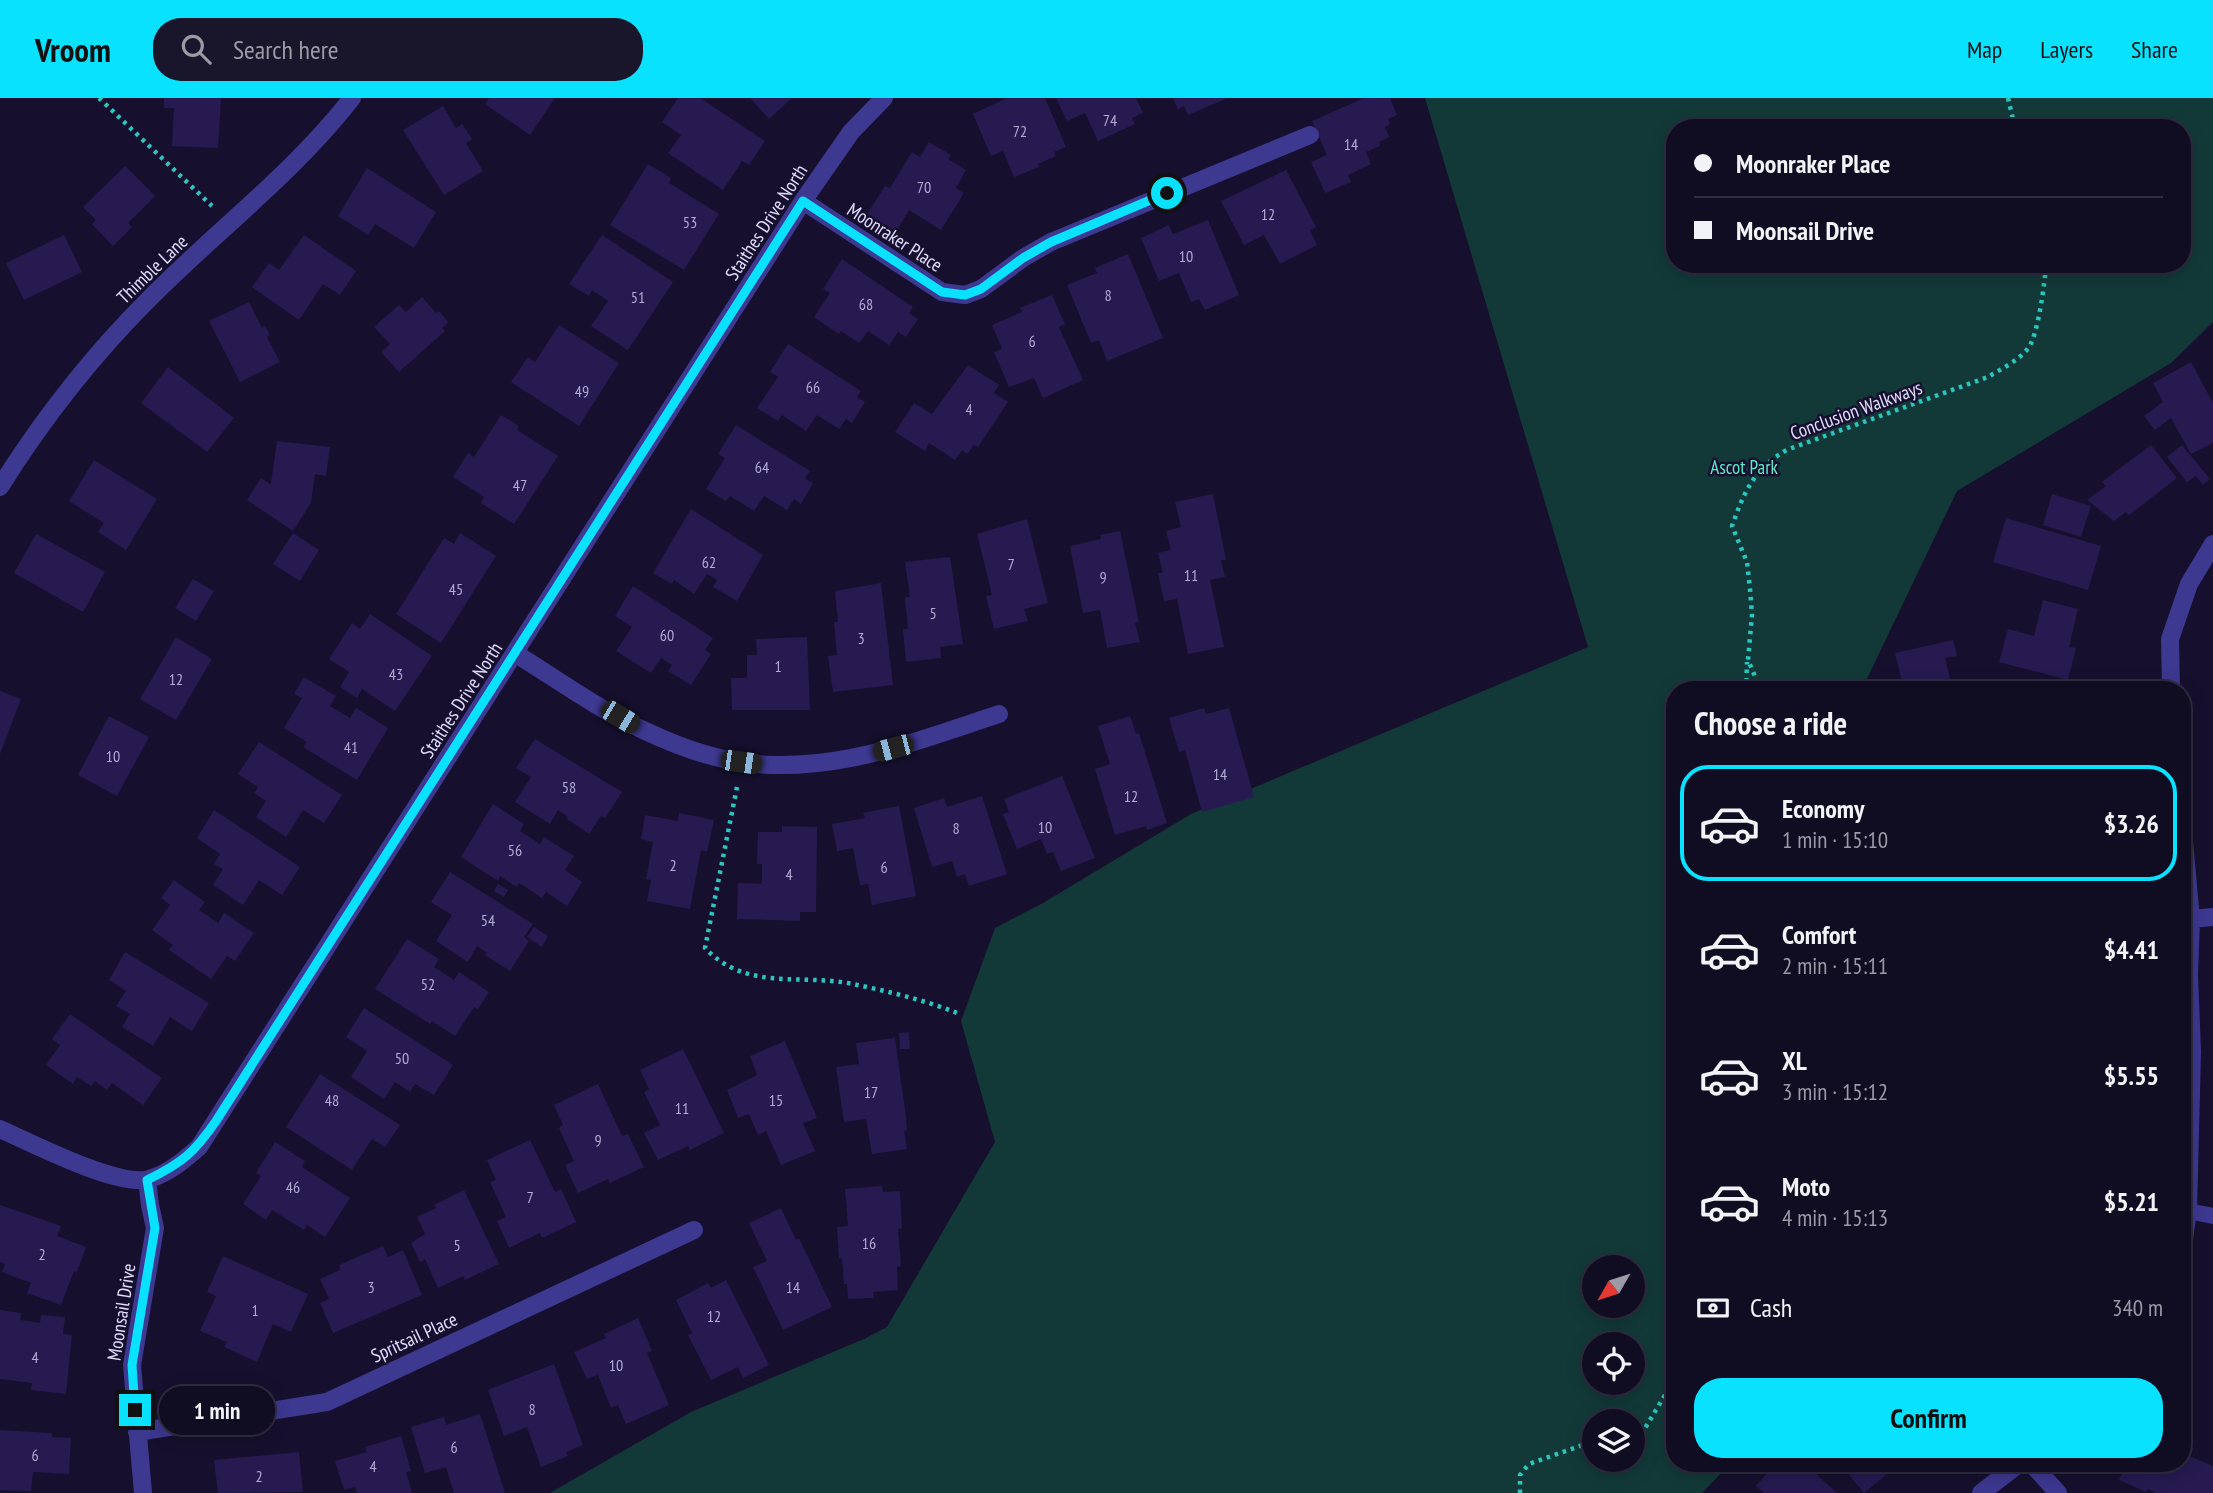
<!DOCTYPE html>
<meta charset="utf-8">
<style>
body{margin:0;font-family:"PT Sans Narrow",sans-serif;background:#19152a;color:#f1f3f6;height:100vh;display:flex;flex-direction:column;font-size:26px;white-space:nowrap}
*{box-sizing:border-box;margin:0}
p{font-size:23px;color:#9c9ba5}
.icon{flex:none;width:38px;height:38px;fill:none;stroke:currentColor;stroke-width:2;stroke-linecap:round;stroke-linejoin:round}
.map{position:relative;flex:1;overflow:hidden}
.panel{position:absolute;left:1666px;top:583px;width:525px;height:791px;display:flex;flex-direction:column;background:#100c22;border-radius:28px;box-shadow:0 4px 18px #0003,0 0 0 2px #302c40}
.panel>*{flex:none}
.hud{position:absolute;left:1666px;top:21px;width:525px;height:154px;border-radius:28px;box-shadow:0 4px 18px #0003,0 0 0 2px #302c40;display:grid;align-content:center;height:154px;padding:0 28px;background:#100c22}
.needle{width:46px;rotate:231deg}
.controls{position:absolute;left:1582px;top:1157px;display:grid;gap:14px}
.controls a{display:grid;place-items:center;width:63px;height:63px;border-radius:50%;background:#100c22;box-shadow:0 4px 18px #0003,0 0 0 2px #302c40;font-size:35px}
.end{position:absolute;width:32px;height:32px;margin:-16px;border:9px solid #09e2ff;background:#111;box-shadow:0 0 0 4px #111}
.from{border-radius:50%}
.bubble{position:absolute;height:49px;border-radius:24px;background:#100c22;box-shadow:0 4px 18px #0003,0 0 0 2px #302c40;font-size:23px;font-weight:800;line-height:49px;text-align:center}
.car{position:absolute;width:21px;height:42px;margin:-21px -10px;border-radius:9px;box-shadow:0 0 5px 2px #0007;background:linear-gradient(#222 24%,#8ab4d8 0 40%,#222 0 76%,#8ab4d8 0 86%,#222 0)}
.hud b{display:flex;align-items:center;gap:24px;height:66px;font-size:26px}
.hud b+b{border-top:2px solid #302c40}
.hud i{width:18px;height:18px;background:#f1f3f6}
ul{padding:0;list-style:none}
li{display:flex;align-items:center;gap:21px;height:116px;margin:0 14px 10px;padding:0 14px;border:4px solid transparent;border-radius:28px}
li div{flex:1}
li b{display:block;font-size:26px}
li em{font-style:normal;font-weight:800}
li.on{border-color:#09e2ff}
li>.icon{width:63px;height:63px;stroke-width:1.5}
h2{padding:0 28px;font-size:32px;line-height:84px}
.pay{display:flex;align-items:center;gap:18px;height:77px;padding:0 28px;font-size:26px}
.pay p{margin-inline-start:auto}
.action{display:flex;gap:14px;margin-top:auto;padding:14px 28px}
.action a{flex:1;height:80px;border-radius:28px;background:#09e2ff;color:#111;font-size:28px;font-weight:800;line-height:80px;text-align:center}
header{display:flex;align-items:center;gap:42px;box-sizing:border-box;height:98px;padding:0 35px;background:#09e2ff;color:#111}
header strong{font-size:33px}
nav{display:flex;gap:38px;margin-inline-start:auto;font-size:24px}
.search{width:490px;height:63px;background:#19152a;display:flex;align-items:center;gap:18px;box-sizing:border-box;padding:0 24px;border-radius:28px;color:#9c9ba5;font-size:26px}
.map>svg:first-child{display:block}
.green{fill:#123938;fill-rule:evenodd}
.building{fill:#261a50}
.lines{fill:none;stroke-linecap:round;stroke-linejoin:round}
.path{stroke:#28c8c1;stroke-width:4.5;stroke-dasharray:3.5 5;stroke-linecap:butt}
.lane{stroke:#3d3890;stroke-width:16}
.street{stroke:#3d3890;stroke-width:18}
.route{stroke:#09e2ff;stroke-width:9}
.labels{text-anchor:middle;stroke-width:5;stroke-linejoin:round;paint-order:stroke}
.number-label{font-size:16px;fill:#b2acd3}
.street-label{font-size:19px;fill:#e1ddff;stroke:#16102e}
.park-label{font-size:19px;fill:#5fe9c9;stroke:#16102e}
</style>
<header>
<strong>Vroom</strong>
<div class="search"><svg class="icon" aria-label="search" viewBox="0 0 24 24"><circle cx="10" cy="10" r="6"/><path d="M15 15l6 6"/></svg>Search here</div>
<nav><a>Map</a><a>Layers</a><a>Share</a></nav>
</header>
<div class="map">
<svg width="2213" height="1395" viewBox="0 0 2213 1395">
<rect width="100%" height="100%" fill="#16102e"/>
<path class="green" d="M1425,0H2213V224L2171,265L1957,393L1862,591L1675,592V1365H1731L1702,1395H550L691,1314L864,1241L887,1229L995,1044L961,923L995,830L1043,805L1191,716L1588,549ZM1675,30H2182V166H1675ZM1594,1169H1633V1208H1594ZM1594,1246H1633V1284H1594ZM1594,1323H1633V1362H1594Z"/>
<path class="building" d="M164,0H221L218,50L172,48L174,10H164Z
M489,0H555L530,37L485,6Z
M678,0H700L765,43L749,67L742,63L723,92L668,55L681,37L662,24Z
M750,0H792L769,21Z
M1007,0H1045L1066,49L1054,54L1056,58L1038,66L1039,69L1014,79L1003,53L991,58L973,16Z
M1056,0H1136L1143,15L1132,20L1135,26L1098,43L1085,15L1067,23Z
M1173,0H1228L1188,17L1184,8L1178,11Z
M1364,0H1390L1397,17L1388,21L1390,26L1385,29L1389,39L1379,44L1380,48L1366,54L1371,66L1348,77L1351,84L1325,95L1311,64L1327,57L1312,23Z
M443,8L456,30L462,26L472,41L466,45L483,73L444,97L403,32Z
M929,44L951,57L948,61L966,72L956,90L964,95L941,132L909,112L896,134L867,116L885,88L890,90L912,54L920,59Z
M648,66L671,80L669,85L719,116L684,172L610,127Z
M125,68L155,98L128,125L132,129L113,148L92,126L96,122L83,109Z
M367,70L436,114L414,150L375,126L368,137L338,118Z
M1286,72L1316,129L1310,132L1317,147L1280,166L1264,137L1244,147L1221,103Z
M1208,122L1239,197L1205,212L1199,201L1191,204L1179,175L1159,183L1141,140L1169,127L1173,136Z
M64,137L82,174L24,202L6,165Z
M304,137L356,173L340,197L323,186L299,222L252,189L269,165L279,172Z
M602,137L673,184L628,252L591,228L608,203L592,192L589,198L569,186Z
M1128,156L1163,240L1107,263L1099,242L1091,245L1067,187L1097,175L1095,170Z
M842,161L913,209L909,215L918,221L906,239L898,234L889,247L868,233L859,245L841,233L839,236L814,219L830,195L823,191Z
M1052,197L1065,226L1059,229L1083,282L1043,300L1034,280L1009,289L994,254L1002,251L992,227L1022,214L1020,210Z
M422,199L436,215L439,213L448,224L442,230L445,233L399,274L381,254L390,246L374,229L399,207L406,214Z
M249,204L262,230L265,228L270,237L267,239L280,264L240,284L209,223Z
M559,227L619,265L579,328L511,284L528,259L535,264Z
M788,246L861,293L857,299L865,304L852,325L846,321L839,331L817,317L806,333L782,317L778,323L757,310L778,279L770,274Z
M2191,264L2213,305V345L2191,356L2171,320L2155,332L2144,318L2163,304L2153,285Z
M968,267L999,287L994,295L1008,304L978,349L974,347L967,356L962,352L955,362L929,345L925,353L895,334L914,305L932,316Z
M168,269L234,320L207,354L141,305Z
M501,317L519,328L517,332L558,358L514,426L481,405L484,399L453,379L468,355L474,359Z
M736,327L810,373L805,380L813,385L801,406L794,401L787,412L764,398L754,413L730,398L726,403L706,391L725,360L718,356Z
M277,343L330,349L326,378L315,376L311,405L293,433L247,402L261,380L270,386L271,385Z
M2151,347L2177,380L2129,417L2126,414L2114,423L2087,402L2106,388L2102,384Z
M2182,347L2210,381L2203,387L2196,378L2187,384L2167,359Z
M94,362L157,401L126,452L98,434L104,425L69,403Z
M1213,396L1226,462H1221L1225,479L1210,482L1224,549L1188,556L1177,501L1164,503L1158,475H1163L1158,455L1171,452L1166,433L1181,429L1175,404Z
M2052,396L2091,408L2081,439L2043,427Z
M691,411L763,457L737,503L713,489L717,482L707,476L694,496L674,482L672,486L653,475Z
M2006,420L2101,448L2088,492L1993,464Z
M1027,421L1048,505L1024,511L1028,523L994,531L986,498L992,497L977,436Z
M1120,433L1139,524L1135,525L1140,544L1107,550L1100,512L1083,515L1070,448L1101,441L1100,437Z
M293,435L319,452L300,483L273,466Z
M460,435L496,458L441,545L396,516L444,440L454,446Z
M36,436L105,474L83,514L14,475Z
M950,459L963,546L940,549L941,560L906,564L903,531H908L905,499H910L905,464Z
M193,481L214,493L196,523L175,510Z
M881,485L893,587L833,594L828,558L837,557L834,524H838L835,493Z
M633,488L713,540L705,552L711,556L691,587L668,573L672,567L661,560L651,575L616,553L632,529L615,518Z
M2043,502L2078,511L2069,549L2076,550L2068,582L1999,564L2008,531L2034,538Z
M370,516L432,558L395,613L362,591L357,600L340,589L349,574L329,561L352,525L360,531Z
M176,539L212,561L176,622L140,601Z
M807,539L810,612H732L731,580H747V557H757L756,541Z
M1953,542L1957,558L1945,560L1953,592H1904L1895,555Z
M304,579L336,598L330,608L350,620L356,610L388,630L357,682L303,649L307,644L284,630L302,600L294,596Z
M0,593L21,601L0,656Z
M1204,610L1206,616L1229,610L1254,699L1202,714L1185,652L1179,654L1169,620Z
M109,618L149,639L117,698L78,677Z
M1130,618L1136,636L1139,635L1167,725L1147,732L1146,728L1115,737L1095,671L1110,666L1098,628Z
M535,641L622,694L605,720L601,718L589,736L567,721L568,719L558,712L550,726L515,704L531,679L516,670Z
M259,644L342,697L324,725L303,712L286,739L256,719L266,703L254,695L258,689L238,676Z
M1062,678L1095,760L1061,773L1053,754L1047,756L1041,741L1017,751L1003,716L1009,714L1004,701Z
M982,698L1007,776L969,788L965,776L957,779L952,763L932,769L914,710L944,700L947,709Z
M493,706L524,726L520,733L540,746L544,739L574,758L565,772L582,784L567,808L546,794L542,800L519,785L517,789L500,778L498,783L461,759Z
M899,708L916,798L872,807L868,786L860,787L853,750L837,753L832,726L865,720L863,715Z
M214,712L300,769L282,797L259,782L243,807L213,787L223,771L214,766L220,756L197,740Z
M679,715L714,722L707,754L701,752L690,811L647,803L651,782L646,781L653,744L641,741L645,717L678,723Z
M782,728L817,729L816,814H800V823L737,821L738,785L762,786V766H757L758,734H782Z
M450,774L533,826L524,839L529,843L510,873L485,857L487,855L477,848L468,864L436,843L452,817L431,804Z
M174,782L205,804L199,812L218,825L224,815L254,835L235,863L227,858L211,881L169,852L173,847L152,832L170,807L161,800Z
M498,786L508,792L504,799L494,793Z
M534,829L548,838L542,849L527,839Z
M407,841L439,861L434,869L454,882L459,874L489,894L478,911L474,909L455,938L432,923L430,926L375,891Z
M125,854L209,905L192,933L170,919L153,948L122,929L130,916L116,908L126,893L109,882Z
M364,910L453,967L434,997L415,986L410,994L395,984L384,1001L351,979L367,953L346,939Z
M70,916L162,980L143,1007L112,985L107,992L95,983L91,988L77,979L73,986L46,967L60,947L52,941Z
M909,934L910,951H900L899,935Z
M895,940L906,1019L907,1032L904,1033L907,1051L872,1056L866,1021L844,1024L836,969L859,966L856,945Z
M785,943L817,1020L803,1025L815,1053L781,1067L766,1033L758,1037L749,1016L738,1020L727,992L757,977L750,958Z
M683,951L724,1035L690,1052L688,1048L658,1062L644,1035L660,1027L644,994L649,991L640,972Z
M320,976L400,1027L385,1049L372,1041L352,1072L286,1029Z
M598,986L622,1038L628,1036L644,1069L610,1085L608,1081L578,1095L565,1067L574,1063L559,1030L563,1027L554,1007Z
M530,1042L555,1094L561,1091L576,1124L542,1140L540,1135L509,1150L497,1123L506,1119L490,1084L496,1082L487,1062Z
M275,1044L305,1063L302,1069L350,1100L325,1139L307,1127L304,1132L272,1112L266,1122L243,1106L261,1078L256,1075Z
M882,1088L883,1094L900,1093L902,1130L898,1131L901,1168L897,1169L898,1192L873,1194L874,1200L848,1201L847,1186H844L842,1160H839L837,1129L848,1128L845,1091Z
M464,1092L499,1166L465,1182L463,1178L438,1190L425,1161L420,1164L411,1145L425,1136L417,1119L436,1110L434,1107Z
M0,1107L61,1128L57,1138L86,1149L77,1174L74,1173L61,1207L27,1195L31,1185L2,1174L5,1166L0,1164Z
M781,1110L796,1142L799,1140L832,1209L783,1232L753,1169L767,1163L749,1125Z
M383,1148L388,1159L403,1152L422,1197L333,1235L320,1205L329,1201L320,1181L340,1172L339,1167Z
M223,1158L308,1196L291,1234L273,1226L257,1264L224,1249L227,1244L200,1233L216,1198L207,1194Z
M726,1182L769,1267L743,1280L738,1269L711,1282L688,1237L692,1235L676,1202L708,1185L711,1190Z
M0,1212L21,1215L20,1222L40,1225L41,1217L65,1219L63,1236L72,1237L66,1296L31,1292L32,1285L0,1281Z
M638,1220L652,1253L647,1255L669,1307L626,1326L618,1307L611,1310L598,1277L587,1281L574,1254L606,1240L604,1236Z
M554,1266L583,1347L566,1354L568,1358L541,1369L527,1329L504,1338L488,1292Z
M480,1316L505,1395H454L446,1369L425,1375L411,1329L444,1319L446,1327Z
M0,1332L52,1335V1339L71,1340L69,1376L33,1374L31,1393L0,1392Z
M401,1338L411,1373L406,1374L412,1395H357L355,1389L344,1392L335,1363L367,1354L365,1349Z
M299,1354L303,1394L218,1395L214,1362Z
M2182,1355L2213,1368V1395H2156L2148,1391L2146,1394L2119,1382L2127,1365H2182Z
M1776,1365H1804L1837,1395H1764L1756,1388Z
M1839,1365H1909L1903,1370L1899,1366L1864,1395Z"/>
<g class="lines">
<path class="path" d="M99,0L212,108
M2008,0L2015,30
M1746,592L1747,564
M1763,592L1757,583L1748,562L1752,517L1750,491L1747,464L1732,428C1744,394 1755,368 1789,351L1988,279C2001,271 2020,262 2029,249C2038,236 2045,184 2046,166
M737,689L705,850C747,894 800,875 853,886C886,893 925,902 957,915
M1633,1337H1641L1671,1287L1675,1271
M1520,1395V1377L1529,1366L1594,1343"/>
<path class="lane" d="M2188,1113L2213,1118"/>
<path class="street" d="M803,103L942,194L965,197L981,191L1023,160L1051,144L1310,37
M0,389C42,322 92,258 148,202C215,134 293,76 352,0
M516,556C555,580 598,611 639,630C666,643 695,655 724,661C819,682 911,645 999,616
M2171,592L2170,541L2189,486L2213,446
M2182,721L2191,821L2189,877L2192,954L2188,1113L2182,1155
M2191,821L2213,819
M0,1031C31,1045 119,1090 149,1081C168,1076 184,1062 199,1049L803,103L851,34L884,0
M137,1334L327,1304L694,1132
M2031,1365L2058,1395
M143,1395L132,1267L155,1130L150,1107L147,1082
M1981,1395L2020,1365"/>
</g>
<g class="lines">
<path class="route" d="M135,1312L132,1267L155,1130L147,1082C182,1065 194,1055 216,1023L803,103L942,194L965,197L981,191L1023,160L1051,144L1167,95"/>
</g>
<g class="labels">
<g class="number-label">
<text x="1110" y="28">74</text>
<text x="1020" y="39">72</text>
<text x="1351" y="52">14</text>
<text x="924" y="95">70</text>
<text x="1268" y="122">12</text>
<text x="690" y="130">53</text>
<text x="1186" y="164">10</text>
<text x="1108" y="203">8</text>
<text x="638" y="205">51</text>
<text x="866" y="212">68</text>
<text x="1032" y="249">6</text>
<text x="813" y="295">66</text>
<text x="582" y="299">49</text>
<text x="969" y="317">4</text>
<text x="762" y="375">64</text>
<text x="520" y="393">47</text>
<text x="709" y="470">62</text>
<text x="1011" y="472">7</text>
<text x="1191" y="483">11</text>
<text x="1103" y="485">9</text>
<text x="456" y="497">45</text>
<text x="933" y="521">5</text>
<text x="667" y="543">60</text>
<text x="861" y="546">3</text>
<text x="778" y="574">1</text>
<text x="396" y="582">43</text>
<text x="176" y="587">12</text>
<text x="351" y="655">41</text>
<text x="113" y="664">10</text>
<text x="1220" y="682">14</text>
<text x="569" y="695">58</text>
<text x="1131" y="704">12</text>
<text x="1045" y="735">10</text>
<text x="956" y="736">8</text>
<text x="515" y="758">56</text>
<text x="673" y="773">2</text>
<text x="884" y="775">6</text>
<text x="789" y="782">4</text>
<text x="488" y="828">54</text>
<text x="428" y="892">52</text>
<text x="402" y="966">50</text>
<text x="871" y="1000">17</text>
<text x="332" y="1008">48</text>
<text x="776" y="1008">15</text>
<text x="682" y="1016">11</text>
<text x="598" y="1048">9</text>
<text x="293" y="1095">46</text>
<text x="530" y="1105">7</text>
<text x="869" y="1151">16</text>
<text x="457" y="1153">5</text>
<text x="42" y="1162">2</text>
<text x="371" y="1195">3</text>
<text x="793" y="1195">14</text>
<text x="255" y="1218">1</text>
<text x="714" y="1224">12</text>
<text x="35" y="1265">4</text>
<text x="616" y="1273">10</text>
<text x="532" y="1317">8</text>
<text x="454" y="1355">6</text>
<text x="35" y="1363">6</text>
<text x="373" y="1374">4</text>
<text x="259" y="1384">2</text>
</g>
<g class="street-label">
<text transform="translate(766 124) rotate(-57)" y="7">Staithes Drive North</text>
<text transform="translate(895 139) rotate(33)" y="7">Moonraker Place</text>
<text transform="translate(152 171) rotate(-44)" y="7">Thimble Lane</text>
<text transform="translate(1856 312) rotate(-20)" y="7">Conclusion Walkways</text>
<text transform="translate(461 602) rotate(-57)" y="7">Staithes Drive North</text>
<text transform="translate(121 1214) rotate(-81)" y="7">Moonsail Drive</text>
<text transform="translate(414 1239) rotate(-25)" y="7">Spritsail Place</text>
</g>
<g class="park-label">
<text x="1744" y="376">Ascot Park</text>
</g>
</g>
</svg>
<div class="controls">
<a><svg class="needle" viewBox="-14 -14 28 28"><path d="M0-13l5 13h-10z" fill="#e53935"/><path d="M0 13l5-13h-10z" fill="#9c9ba5"/></svg></a>
<a><svg class="icon" aria-label="locate" viewBox="0 0 24 24"><circle cx="12" cy="12" r="6"/><path d="M12 2v4M12 18v4M2 12h4M18 12h4"/></svg></a>
<a><svg class="icon" aria-label="layers" viewBox="0 0 24 24"><path d="M12 4l9 5-9 5-9-5zM3 14l9 5 9-5"/></svg></a>
</div>
<i class="end from" style="left:1167px;top:95px"></i>
<i class="end" style="left:135px;top:1312px"></i>
<div class="bubble" style="left:159px;top:1288px;width:116px">1 min</div>
<i class="car" style="left:620px;top:619px;rotate:121deg"></i>
<i class="car" style="left:893px;top:650px;rotate:255deg"></i>
<i class="car" style="left:741px;top:664px;rotate:98deg"></i>
<div class="hud">
<b><i class="from"></i>Moonraker Place</b>
<b><i></i>Moonsail Drive</b>
</div>
<section class="panel">
<h2>Choose a ride</h2>
<ul>
<li class="on"><svg class="icon" aria-label="car" viewBox="0 0 24 24"><path d="M5 17H2v-5l4-1 3-4h7l3 4 3 1v5h-3M9 17h6M6 11h13"/><circle cx="7" cy="17" r="2"/><circle cx="17" cy="17" r="2"/></svg><div><b>Economy</b><p>1 min · 15:10</p></div><em>$3.26</em></li>
<li><svg class="icon" aria-label="car" viewBox="0 0 24 24"><path d="M5 17H2v-5l4-1 3-4h7l3 4 3 1v5h-3M9 17h6M6 11h13"/><circle cx="7" cy="17" r="2"/><circle cx="17" cy="17" r="2"/></svg><div><b>Comfort</b><p>2 min · 15:11</p></div><em>$4.41</em></li>
<li><svg class="icon" aria-label="car" viewBox="0 0 24 24"><path d="M5 17H2v-5l4-1 3-4h7l3 4 3 1v5h-3M9 17h6M6 11h13"/><circle cx="7" cy="17" r="2"/><circle cx="17" cy="17" r="2"/></svg><div><b>XL</b><p>3 min · 15:12</p></div><em>$5.55</em></li>
<li><svg class="icon" aria-label="car" viewBox="0 0 24 24"><path d="M5 17H2v-5l4-1 3-4h7l3 4 3 1v5h-3M9 17h6M6 11h13"/><circle cx="7" cy="17" r="2"/><circle cx="17" cy="17" r="2"/></svg><div><b>Moto</b><p>4 min · 15:13</p></div><em>$5.21</em></li>
</ul>
<div class="pay"><svg class="icon" aria-label="cash" viewBox="0 0 24 24"><path d="M3 7h18v10H3z"/><circle cx="12" cy="12" r="2"/></svg>Cash<p>340 m</p></div>
<div class="action"><a>Confirm</a></div>
</section>
</div>
